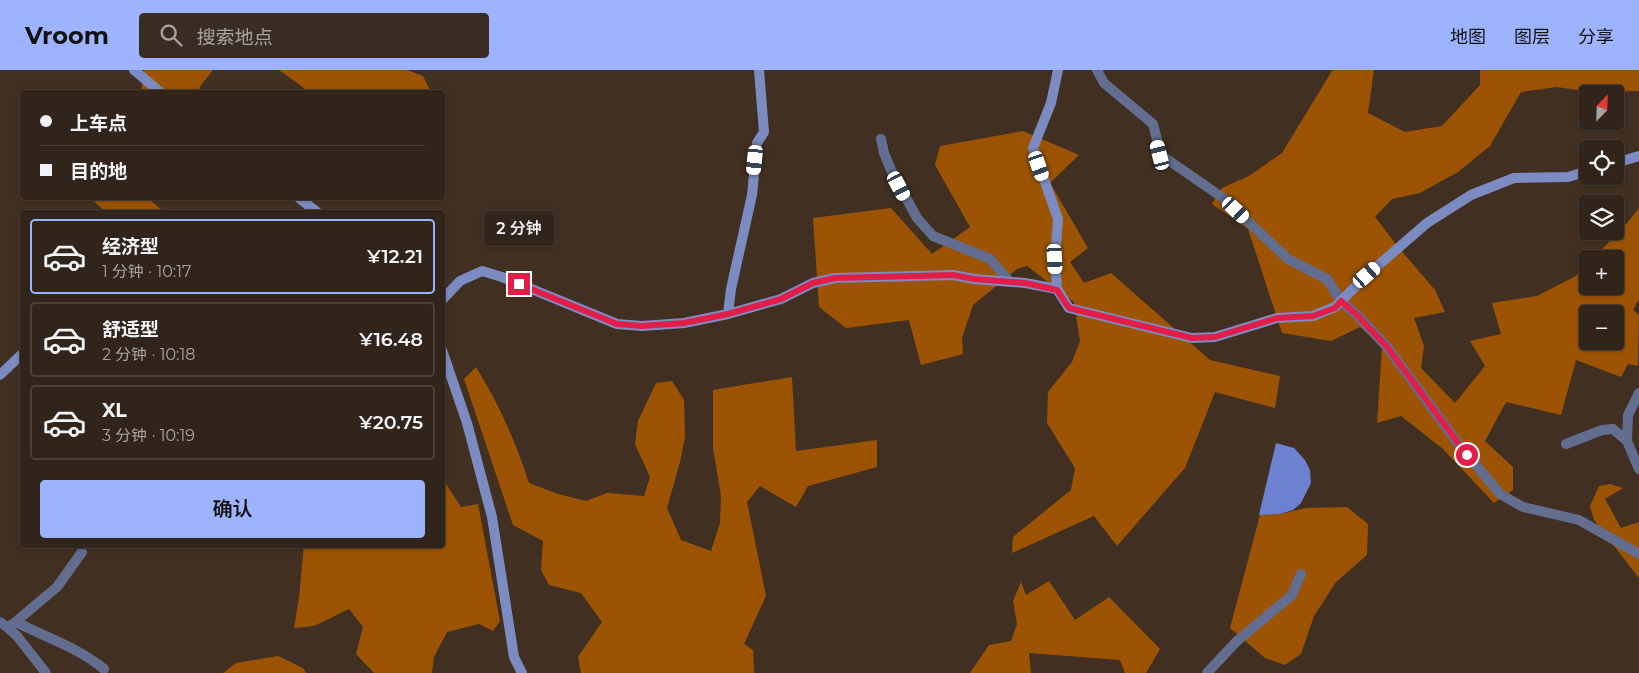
<!DOCTYPE html>
<html lang="zh">
<meta charset="utf-8">
<style>
body{margin:0;font-family:Montserrat,"Noto Sans SC",sans-serif;background:#392c23;color:#f1f3f6;height:100vh;display:flex;flex-direction:column;font-size:19px;white-space:nowrap}
*{box-sizing:border-box;margin:0}
p{font-size:16px;color:#a8a4a2}
.icon{flex:none;width:28px;height:28px;fill:none;stroke:currentColor;stroke-width:2;stroke-linecap:round;stroke-linejoin:round}
.map{position:relative;flex:1;overflow:hidden}
.details{position:absolute;left:20px;top:140px;width:425px;height:338px;display:flex;flex-direction:column;background:#31241a;border-radius:5px;box-shadow:0 1px 4px #0004,0 0 0 1px #4c4139}
.details>*{flex:none}
.banner{position:absolute;left:20px;top:20px;width:425px;height:110px;border-radius:5px;box-shadow:0 1px 4px #0004,0 0 0 1px #4c4139;display:grid;align-content:center;height:110px;padding:0 20px;background:#31241a}
.needle{width:32px;rotate:23deg}
.fabs{position:absolute;left:1579px;top:15px;display:grid;gap:10px}
.fabs a{display:grid;place-items:center;width:45px;height:45px;border-radius:5px;background:#31241a;box-shadow:0 1px 4px #0004,0 0 0 1px #4c4139;font-size:25px}
.end{position:absolute;width:22px;height:22px;margin:-11px;border:6px solid #e11d48;background:#fff;box-shadow:0 0 0 2px #fff}
.from{border-radius:50%}
.bubble{position:absolute;height:35px;border-radius:5px;background:#31241a;box-shadow:0 1px 4px #0004,0 0 0 1px #4c4139;font-size:16px;font-weight:600;line-height:35px;text-align:center}
.car{position:absolute;width:15px;height:30px;margin:-15px -8px;border-radius:6px;box-shadow:0 0 4px 1px #0007;background:linear-gradient(#fff 24%,#345 0 40%,#fff 0 76%,#345 0 86%,#fff 0)}
.banner b{display:flex;align-items:center;gap:18px;height:48px;font-size:19px}
.banner b+b{border-top:1px solid #4c4139}
.banner i{width:12px;height:12px;background:#f1f3f6}
ul{padding:9px 0 0;list-style:none}
li{display:flex;align-items:center;gap:15px;height:75px;margin:0 10px 8px;padding:0 10px;border:2px solid #4c4139;border-radius:5px}
li div{flex:1}
li b{display:block;font-size:19px}
li em{font-style:normal;font-weight:600}
li.active{border-color:#9eb3fd}
li>.icon{width:45px;height:45px;stroke-width:1.5}
.button{display:flex;gap:10px;margin-top:auto;padding:10px 20px}
.button a{flex:1;height:58px;border-radius:5px;background:#9eb3fd;color:#111;font-size:20px;font-weight:600;line-height:58px;text-align:center}
header{display:flex;align-items:center;gap:30px;box-sizing:border-box;height:70px;padding:0 25px;background:#9eb3fd;color:#111}
header strong{font-size:24px}
nav{display:flex;gap:28px;margin-inline-start:auto;font-size:18px}
.search{width:350px;height:45px;background:#392c23;display:flex;align-items:center;gap:12px;box-sizing:border-box;padding:0 18px;border-radius:5px;color:#a8a4a2;font-size:19px}
.map>svg:first-child{display:block}
.forest{fill:#9c5404;fill-rule:evenodd}
.water{fill:#6d81d1}
.lines{fill:none;stroke-linecap:round;stroke-linejoin:round}
.street{stroke:#626d8f;stroke-width:10}
.secondary{stroke:#7c8cc2;stroke-width:10}
.route{stroke:#e11d48;stroke-width:6}
</style>
<header>
<strong>Vroom</strong>
<div class="search"><svg class="icon" aria-label="search" viewBox="0 0 24 24"><circle cx="10" cy="10" r="6"/><path d="M15 15l6 6"/></svg>搜索地点</div>
<nav><a>地图</a><a>图层</a><a>分享</a></nav>
</header>
<div class="map">
<svg width="1639" height="603" viewBox="0 0 1639 603">
<rect width="100%" height="100%" fill="#413022"/>
<path class="forest" d="M144,0H213L201,15L198,22H141Z
M279,0H407L423,6L431,22H304V18Z
M1334,0H1374L1368,43L1405,62L1442,56L1480,15V0H1639V21L1590,22L1557,17L1521,22L1490,76L1458,102L1420,123L1392,129L1375,147L1399,178L1435,220L1445,242L1414,248L1424,276L1421,298L1455,333L1485,296L1470,271L1501,264L1492,233L1537,226L1576,206L1587,194L1588,216H1615V189H1593L1628,152L1639,138V229L1633,240L1639,245L1638,296L1628,294L1621,307L1576,290L1561,345L1506,332L1485,371L1513,397V420L1494,433L1443,379L1401,346L1377,353L1382,277L1360,257L1331,271L1282,263L1248,159L1212,134L1222,118L1249,106L1282,83L1332,1ZM1588,244H1615V271H1588Z
M1023,61L1079,85L1050,113L1088,178L1070,192L1084,213L1111,203L1210,290L1280,306L1275,338L1215,322L1185,398L1117,476L1094,446L1012,483L1013,467L1071,420L1075,398L1047,353L1048,322L1072,292L1080,271L1074,232L1027,196L1017,199L973,235L962,268L963,284L921,295L909,250L846,258L819,237L813,148L891,138L932,184L970,157L935,95L940,76Z
M90,128H147L165,142H106Z
M476,297C499,334 516,372 529,413L558,424L586,431L607,423L644,426L650,407L635,374L638,351L656,313L672,311L684,330L685,367L680,392L667,438L681,470L711,481L720,453L721,426L713,378V320L792,307L796,381L877,370V397L808,416L796,437L760,416L747,432L766,526L744,574L753,580L754,603H581L578,587L602,552L581,523L549,515L541,500L543,471L513,455L464,309Z
M443,409L461,437L478,434L500,551L493,561L479,554L447,562L434,587L432,603H374L356,584L363,557L349,539L314,556L294,558L299,527L304,475H442Z
M1610,414L1623,418L1605,429L1621,458L1639,452V508L1594,450L1590,436L1599,416Z
M1347,437L1368,454L1367,485L1336,512L1314,546L1301,584L1285,595L1265,588L1230,558L1260,445L1280,444L1306,438Z
M1049,511L1075,550L1109,527L1160,579L1146,603H1125L1120,590L1029,583L1031,603H970L989,575L1011,571L1017,554L1013,531L1021,512L1026,525Z
M278,586L303,598L306,603H223L236,593Z"/>
<path class="water" d="M1276,373L1294,378L1305,390L1310,400L1311,413L1301,433L1293,440L1280,444L1259,445Z"/>
<g class="lines">
<path class="street" d="M1097,0L1104,13L1153,54L1161,85L1223,128L1288,189L1327,209L1341,231L1358,246L1388,278L1457,372L1500,424L1523,437L1579,450L1639,484
M881,69L884,83L891,100L917,148L933,166L990,189L1010,212
M1639,323L1628,345L1627,371L1639,399
M1566,374L1602,360L1613,359L1627,371
M0,552L7,557L13,554L57,517L82,482
M16,552C47,568 77,577 104,599
M7,557L17,566L46,603
M1207,603L1237,571L1292,525L1301,504"/>
<path class="secondary" d="M134,0L160,22
M759,0L764,62L757,73L752,125L731,219L728,244L781,229L813,213L835,208L953,205L974,209L1025,213L1057,219
M1058,0L1051,33L1033,78L1058,149L1055,189L1057,219L1069,238L1192,268L1215,267L1277,248L1313,246L1335,237L1367,205L1427,153L1471,125L1514,108L1568,107L1588,101
M1615,93L1639,86
M299,128L317,142
M442,230L460,211L482,201L502,207L617,254L642,256L684,253L728,244
M442,280L467,353L492,447L514,587L522,603
M0,305L22,284"/>
</g>
<g class="lines">
<path class="route" d="M519,214L617,254L642,256L684,253L728,244L781,229L813,213L835,208L953,205L974,209L1025,213L1057,220L1069,238L1192,268L1215,267L1277,248L1313,246L1335,238L1341,231L1358,246L1388,278L1467,385"/>
</g>
</svg>
<div class="fabs">
<a><svg class="needle" viewBox="-14 -14 28 28"><path d="M0-13l5 13h-10z" fill="#e53935"/><path d="M0 13l5-13h-10z" fill="#a8a4a2"/></svg></a>
<a><svg class="icon" aria-label="locate" viewBox="0 0 24 24"><circle cx="12" cy="12" r="6"/><path d="M12 2v4M12 18v4M2 12h4M18 12h4"/></svg></a>
<a><svg class="icon" aria-label="layers" viewBox="0 0 24 24"><path d="M12 4l9 5-9 5-9-5zM3 14l9 5 9-5"/></svg></a>
<a>+</a>
<a>−</a>
</div>
<i class="end from" style="left:1467px;top:385px"></i>
<i class="end" style="left:519px;top:214px"></i>
<div class="bubble" style="left:484px;top:141px;width:70px">2 分钟</div>
<i class="car" style="left:1160px;top:85px;rotate:346deg"></i>
<i class="car" style="left:755px;top:90px;rotate:186deg"></i>
<i class="car" style="left:1039px;top:96px;rotate:161deg"></i>
<i class="car" style="left:899px;top:116px;rotate:152deg"></i>
<i class="car" style="left:1236px;top:140px;rotate:133deg"></i>
<i class="car" style="left:1055px;top:189px;rotate:177deg"></i>
<i class="car" style="left:1367px;top:205px;rotate:49deg"></i>
<div class="banner">
<b><i class="from"></i>上车点</b>
<b><i></i>目的地</b>
</div>
<section class="details">
<ul>
<li class="active"><svg class="icon" aria-label="car" viewBox="0 0 24 24"><path d="M5 17H2v-5l4-1 3-4h7l3 4 3 1v5h-3M9 17h6M6 11h13"/><circle cx="7" cy="17" r="2"/><circle cx="17" cy="17" r="2"/></svg><div><b>经济型</b><p>1 分钟 · 10:17</p></div><em>¥12.21</em></li>
<li><svg class="icon" aria-label="car" viewBox="0 0 24 24"><path d="M5 17H2v-5l4-1 3-4h7l3 4 3 1v5h-3M9 17h6M6 11h13"/><circle cx="7" cy="17" r="2"/><circle cx="17" cy="17" r="2"/></svg><div><b>舒适型</b><p>2 分钟 · 10:18</p></div><em>¥16.48</em></li>
<li><svg class="icon" aria-label="car" viewBox="0 0 24 24"><path d="M5 17H2v-5l4-1 3-4h7l3 4 3 1v5h-3M9 17h6M6 11h13"/><circle cx="7" cy="17" r="2"/><circle cx="17" cy="17" r="2"/></svg><div><b>XL</b><p>3 分钟 · 10:19</p></div><em>¥20.75</em></li>
</ul>
<div class="button"><a>确认</a></div>
</section>
</div>
